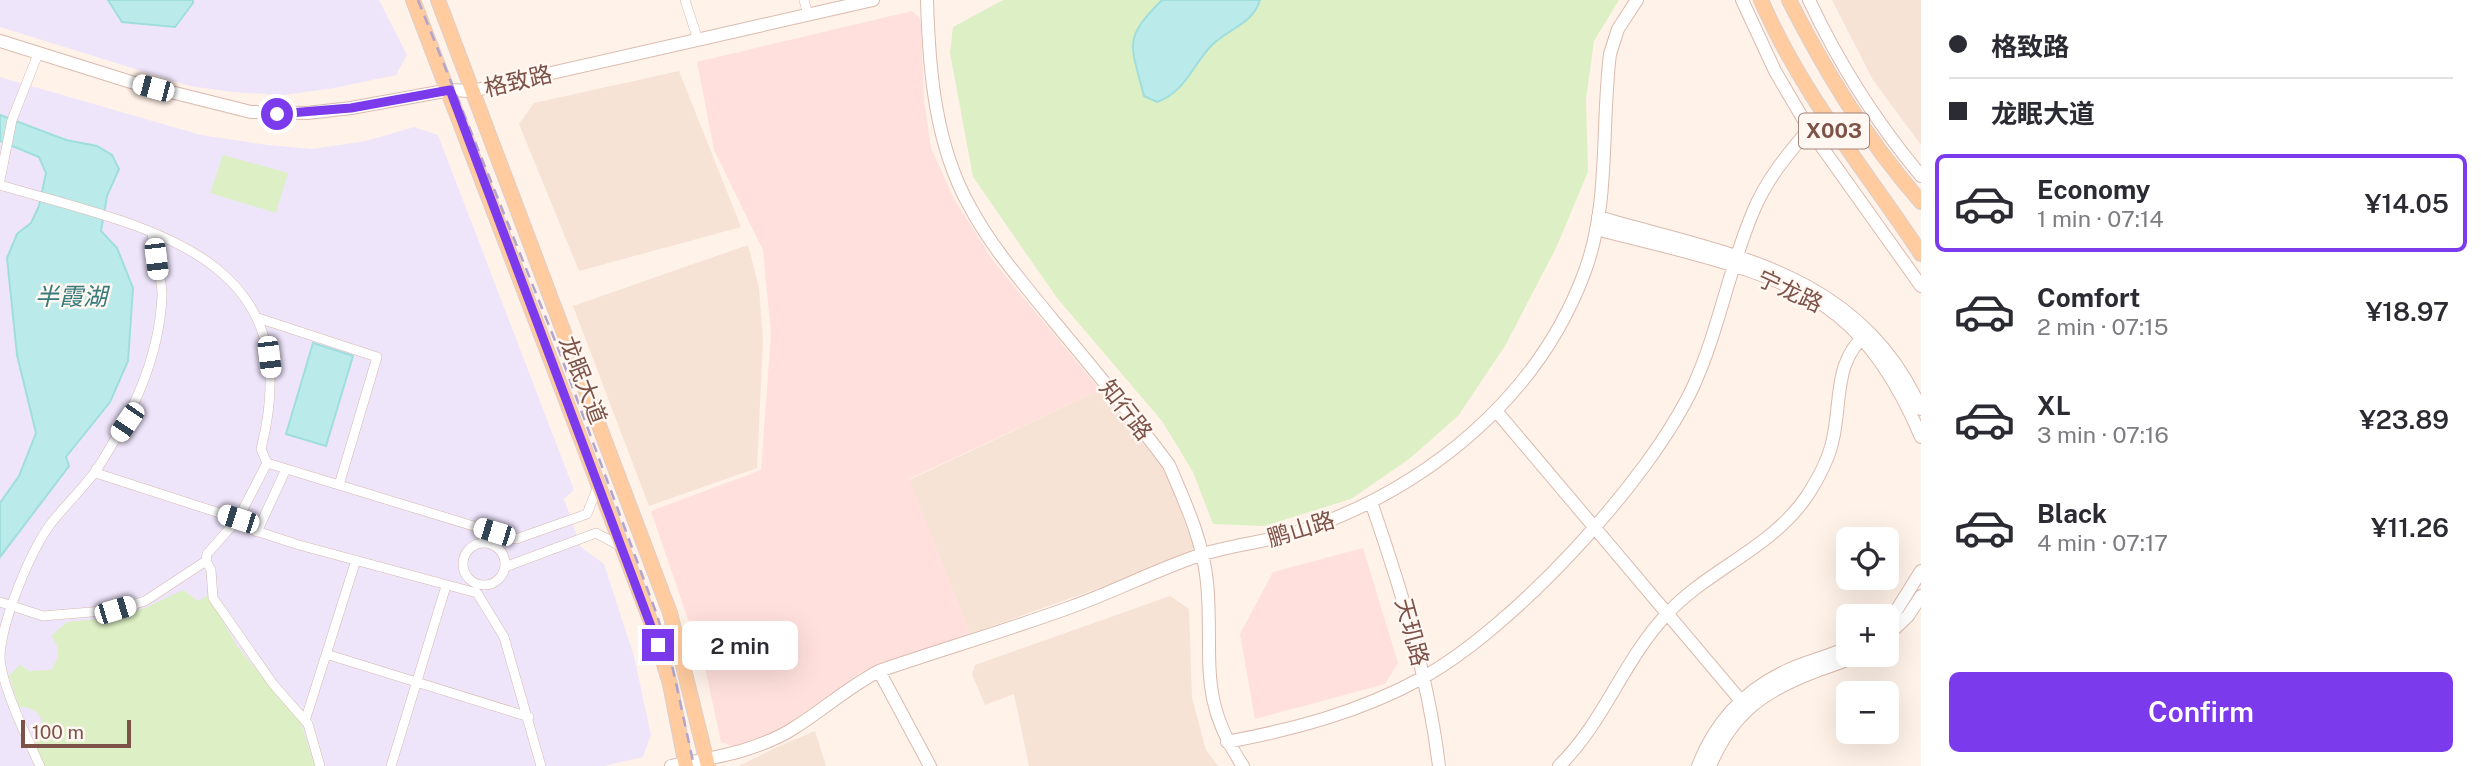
<!DOCTYPE html>
<meta charset="utf-8">
<style>
body{margin:0;font-family:"Public Sans","Noto Sans SC",sans-serif;background:#f2f2f3;color:#2b2b33;height:100vh;display:flex;flex-direction:column;font-size:26px;white-space:nowrap}
*{box-sizing:border-box;margin:0}
p{font-size:23px;color:#7c7c81}
.icon{flex:none;width:38px;height:38px;fill:none;stroke:currentColor;stroke-width:2;stroke-linecap:round;stroke-linejoin:round}
.map{position:relative;flex:1;overflow:hidden}
.drawer{display:flex;flex-direction:column;background:#fff;width:560px}
.drawer>*{flex:none}
.guide{display:grid;align-content:center;height:154px;padding:0 28px;background:#fff}
.buttons{position:absolute;left:1836px;top:527px;display:grid;gap:14px}
.buttons a{display:grid;place-items:center;width:63px;height:63px;border-radius:10px;background:#fff;box-shadow:0 7px 28px #0002;font-size:35px}
.scale{position:absolute;left:21px;bottom:18px;width:110px;box-sizing:border-box;padding-left:7px;border:4px solid #7d5248;border-top:0;font-size:19px;line-height:24px;white-space:nowrap;color:#7d5248;-webkit-text-stroke:5px #fff7f1;paint-order:stroke}
.end{position:absolute;width:32px;height:32px;margin:-16px;border:9px solid #7c3aed;background:#fff;box-shadow:0 0 0 4px #fff}
.from{border-radius:50%}
.bubble{position:absolute;height:49px;border-radius:10px;background:#fff;box-shadow:0 7px 28px #0002;font-size:23px;font-weight:600;line-height:49px;text-align:center}
.car{position:absolute;width:21px;height:42px;margin:-21px -10px;border-radius:9px;box-shadow:0 0 5px 2px #0007;background:linear-gradient(#fff 24%,#345 0 40%,#fff 0 76%,#345 0 86%,#fff 0)}
.guide b{display:flex;align-items:center;gap:24px;height:66px;font-size:26px}
.guide b+b{border-top:2px solid #e1e1e2}
.guide i{width:18px;height:18px;background:#2b2b33}
ul{padding:0;list-style:none}
li{display:flex;align-items:center;gap:21px;height:98px;margin:0 14px 10px;padding:0 14px;border:4px solid transparent;border-radius:10px}
li div{flex:1}
li b{display:block;font-size:26px}
li em{font-style:normal;font-weight:600}
li.current{border-color:#7c3aed}
li>.icon{width:63px;height:63px;stroke-width:1.5}
.primary-button{display:flex;gap:14px;margin-top:auto;padding:14px 28px}
.primary-button a{flex:1;height:80px;border-radius:10px;background:#7c3aed;color:#fff;font-size:28px;font-weight:600;line-height:80px;text-align:center}
main{display:flex;flex:1;min-height:0}
.map>svg:first-child{display:block}
.residential{fill:#f7e2d6}
.commercial{fill:#ffe0dc}
.education{fill:#efe5fb}
.green{fill:#ddefc4}
.water{fill:#baebea;stroke:#9fdedd;stroke-width:2}
.lines{fill:none;stroke-linecap:round;stroke-linejoin:round}
.street-casing{stroke:#d5b9af;stroke-width:10}
.secondary-casing{stroke:#dbbaae;stroke-width:14}
.primary-casing{stroke:#dbcfcc;stroke-width:16}
.street{stroke:#fff;stroke-width:9}
.secondary{stroke:#fff;stroke-width:12}
.primary{stroke:#ffcb9f;stroke-width:14}
.rail{stroke:#b2a4cb;stroke-width:2.5;stroke-dasharray:10 7;stroke-linecap:butt}
.route{stroke:#7c3aed;stroke-width:9}
.labels{text-anchor:middle;stroke-width:5;stroke-linejoin:round;paint-order:stroke}
.shield{fill:#fff7f1;stroke:#a4847b;stroke-width:2}
.shield-label{font-size:21px;font-weight:bold;fill:#7d5248}
.street-label{font-size:23px;fill:#7d5248;stroke:#fff7f1}
.water-label{font-size:24px;font-style:italic;fill:#377b7b;stroke:#fff7f1}
</style>
<main>
<div class="map">
<svg width="1921" height="766" viewBox="0 0 1921 766">
<rect width="100%" height="100%" fill="#fff2e8"/>
<path class="residential" d="M1832,0H1921V145L1873,80Z
M679,71L741,227L579,271L519,124L534,103Z
M748,245L759,288L763,340L757,468L649,506L573,306Z
M1100,390L1168,474L1194,549L1189,556L970,634L909,480Z
M1170,596L1189,609L1192,698L1206,750L1218,766H1029L1014,694L985,705L972,674L975,665Z
M815,731L826,766H739L775,748Z"/>
<path class="commercial" d="M912,11L919,17L921,24L924,100L931,148L954,199L994,262L1100,390L909,479L970,634L861,672L777,732L732,746L721,742L706,672L651,511L761,470L771,334L763,250L714,150L697,62Z
M1363,548L1398,663L1385,684L1255,719L1240,634L1273,572Z"/>
<path class="education" d="M0,0H379L407,55L396,75L334,88L284,95L232,92L190,86L0,27Z
M0,77L201,135L268,145L312,149L366,141L414,127L438,135L574,490L564,499L581,547L604,564L634,656L651,735L643,757L604,766H0Z"/>
<path class="green" d="M1003,0H1619L1594,41L1586,99L1588,172L1556,248L1505,346L1458,416L1409,459L1351,499L1264,526L1213,524L1193,472L1162,421L1057,298L973,177L950,53L953,27Z
M223,155L288,173L276,213L210,193Z
M183,590L198,601L208,595L237,646L301,724L315,766H44L33,738C51,724 39,706 19,707L9,675L20,665L29,671L51,670C60,656 61,650 51,636L67,622L108,618L145,608Z"/>
<path class="water" d="M108,0H193V3L175,27L122,22Z
M1162,0H1260C1253,25 1224,30 1209,48C1191,69 1184,92 1157,102L1144,96C1131,44 1122,40 1162,0Z
M0,115L66,140L97,146L112,155L119,169L107,196L101,231L117,248L133,288L128,361L110,402L66,457L69,466L0,557V503L19,476L36,433L17,355L7,258L17,234L31,223L39,206L46,173L39,157L0,141Z
M313,343L353,356L326,446L286,434Z"/>
<g class="lines">
<g class="street-casing">
<path id="street" d="M685,0L698,40
M804,0L808,15
M0,180L12,120L38,54
M0,185C146,228 311,252 261,449L267,463L238,519L99,474L96,469
M258,318L377,357L339,485
M267,463L516,539L587,514L598,486
M257,532L286,469
M463 564a21 21 0 1 1 42 0a21 21 0 1 1-42 0Z
M206,561L211,570L213,598L273,684L308,724L320,766
M505,567L596,533L622,547
M0,602L43,616L115,610L145,601L206,561L207,554L238,519L244,527L299,545L477,593L504,637L541,766
M326,654L529,717
M305,721L356,560
M40,766C28,740 0,683 0,656C2,620 29,555 49,526C64,506 83,489 97,469C131,416 159,361 162,296C163,284 154,249 152,234
M391,766L446,586"/>
</g>
<g class="secondary-casing">
<path id="secondary" d="M927,0C929,70 935,145 970,207C992,248 1023,283 1052,319C1092,367 1132,415 1169,465C1185,502 1203,541 1207,582C1214,657 1196,697 1243,766
M1742,0L1775,71L1809,129L1921,286
M1809,0C1839,64 1876,122 1921,176
M0,41L131,82L251,112L307,113L351,108L450,90L472,91L873,0
M1598,217C1729,255 1858,270 1921,409
M1596,229C1668,248 1780,269 1837,315C1876,346 1902,392 1921,437
M1497,412L1747,708
M1371,502C1401,589 1428,675 1439,766
M1886,620L1896,611L1921,571
M1886,637L1908,616L1921,596
M879,671L930,766
M1227,742C1295,729 1360,712 1422,678C1513,628 1649,481 1693,387C1719,330 1729,268 1753,212C1766,180 1787,155 1809,129
M671,766C712,758 758,751 794,728C823,710 848,687 879,671C943,649 1008,630 1071,607C1115,591 1156,570 1200,555C1234,544 1270,542 1304,530C1428,487 1539,397 1585,271C1610,203 1601,126 1610,54L1618,29L1637,0
M1559,766C1604,722 1623,661 1666,615C1708,569 1771,549 1807,496C1818,479 1829,459 1833,439C1842,398 1833,362 1868,332
M1698,766C1715,722 1744,690 1788,670C1807,661 1828,657 1848,647
M1710,766C1732,714 1762,692 1814,672C1829,666 1846,662 1859,654"/>
</g>
<g class="primary-casing">
<path id="primary" d="M413,0L652,625L670,684L686,766
M438,0L670,613L708,766
M1761,0C1802,95 1865,169 1921,254
M1789,0C1827,74 1866,139 1921,202"/>
</g>
<use href="#street" class="street"/>
<use href="#secondary" class="secondary"/>
<use href="#primary" class="primary"/>
<path class="rail" d="M418,0L558,348L657,615L672,665L694,766"/>
</g>
<g class="lines">
<path class="route" d="M277,114L351,108L450,90L658,645"/>
</g>
<g class="labels">
<rect class="shield" x="1799" y="113.5" width="70" height="35" rx="5"/>
<g class="shield-label">
<text x="1834" y="138">X003</text>
</g>
<g class="street-label">
<text transform="translate(518 81) rotate(-13)" y="8">格致路</text>
<text transform="translate(1790 291) rotate(25)" y="8">宁龙路</text>
<text transform="translate(583 380) rotate(69)" y="8">龙眠大道</text>
<text transform="translate(1126 410) rotate(52)" y="8">知行路</text>
<text transform="translate(1301 529) rotate(-17)" y="8">鹏山路</text>
<text transform="translate(1412 632) rotate(75)" y="8">天玑路</text>
</g>
<g class="water-label">
<text x="71" y="305">半霞湖</text>
</g>
</g>
</svg>
<div class="buttons">
<a><svg class="icon" aria-label="locate" viewBox="0 0 24 24"><circle cx="12" cy="12" r="6"/><path d="M12 2v4M12 18v4M2 12h4M18 12h4"/></svg></a>
<a>+</a>
<a>−</a>
</div>
<div class="scale">100 m</div>
<i class="end from" style="left:277px;top:114px"></i>
<i class="end" style="left:658px;top:645px"></i>
<div class="bubble" style="left:682px;top:621px;width:116px">2 min</div>
<i class="car" style="left:153px;top:88px;rotate:285deg"></i>
<i class="car" style="left:156px;top:259px;rotate:173deg"></i>
<i class="car" style="left:269px;top:357px;rotate:173deg"></i>
<i class="car" style="left:127px;top:422px;rotate:214deg"></i>
<i class="car" style="left:238px;top:519px;rotate:288deg"></i>
<i class="car" style="left:494px;top:532px;rotate:287deg"></i>
<i class="car" style="left:115px;top:610px;rotate:73deg"></i>
</div>
<section class="drawer">
<div class="guide">
<b><i class="from"></i>格致路</b>
<b><i></i>龙眠大道</b>
</div>
<ul>
<li class="current"><svg class="icon" aria-label="car" viewBox="0 0 24 24"><path d="M5 17H2v-5l4-1 3-4h7l3 4 3 1v5h-3M9 17h6M6 11h13"/><circle cx="7" cy="17" r="2"/><circle cx="17" cy="17" r="2"/></svg><div><b>Economy</b><p>1 min · 07:14</p></div><em>¥14.05</em></li>
<li><svg class="icon" aria-label="car" viewBox="0 0 24 24"><path d="M5 17H2v-5l4-1 3-4h7l3 4 3 1v5h-3M9 17h6M6 11h13"/><circle cx="7" cy="17" r="2"/><circle cx="17" cy="17" r="2"/></svg><div><b>Comfort</b><p>2 min · 07:15</p></div><em>¥18.97</em></li>
<li><svg class="icon" aria-label="car" viewBox="0 0 24 24"><path d="M5 17H2v-5l4-1 3-4h7l3 4 3 1v5h-3M9 17h6M6 11h13"/><circle cx="7" cy="17" r="2"/><circle cx="17" cy="17" r="2"/></svg><div><b>XL</b><p>3 min · 07:16</p></div><em>¥23.89</em></li>
<li><svg class="icon" aria-label="car" viewBox="0 0 24 24"><path d="M5 17H2v-5l4-1 3-4h7l3 4 3 1v5h-3M9 17h6M6 11h13"/><circle cx="7" cy="17" r="2"/><circle cx="17" cy="17" r="2"/></svg><div><b>Black</b><p>4 min · 07:17</p></div><em>¥11.26</em></li>
</ul>
<div class="primary-button"><a>Confirm</a></div>
</section>
</main>
